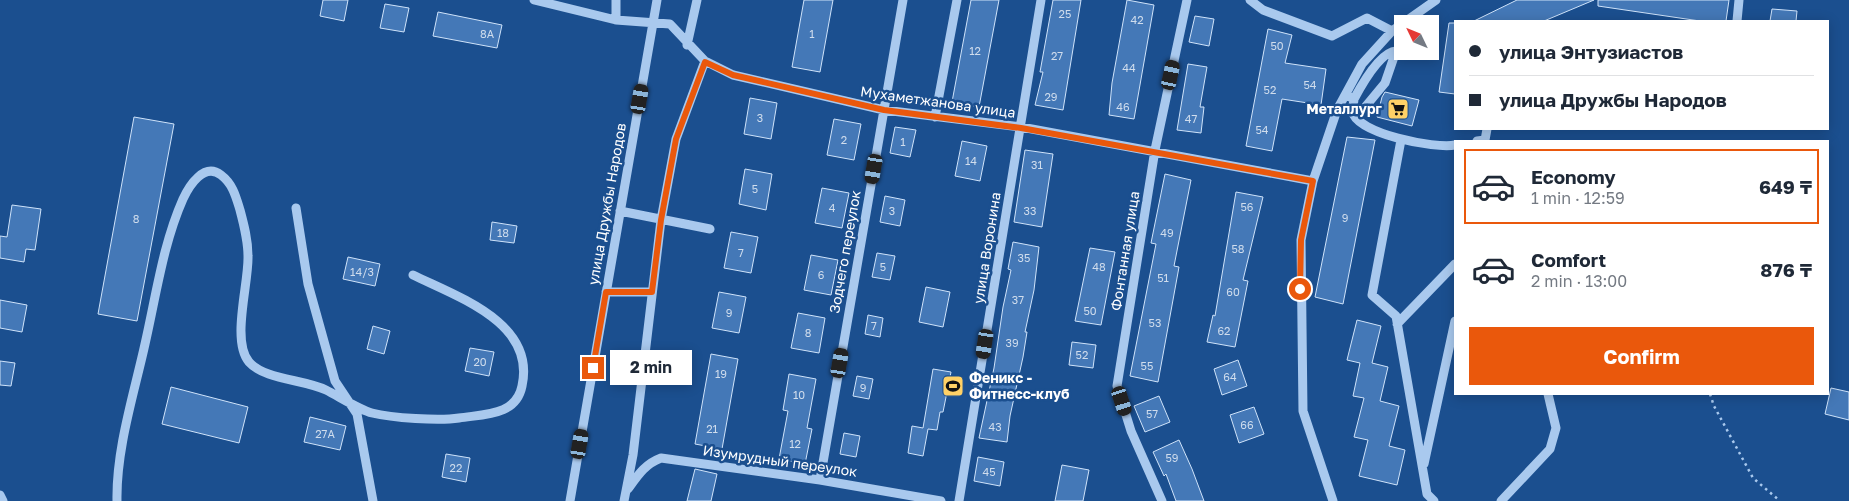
<!DOCTYPE html>
<meta charset="utf-8">
<style>
body{margin:0;font-family:"Golos Text",sans-serif;background:#f2f2f3;color:#1f2937;height:100vh;display:flex;flex-direction:column;font-size:19px;white-space:nowrap}
*{box-sizing:border-box;margin:0}
p{font-size:16px;color:#747a83}
.icon{flex:none;width:28px;height:28px;fill:none;stroke:currentColor;stroke-width:2;stroke-linecap:round;stroke-linejoin:round}
.map{position:relative;flex:1;overflow:hidden}
.details{position:absolute;left:1454px;top:140px;width:375px;height:255px;display:flex;flex-direction:column;background:#fff;border-radius:0px;box-shadow:0 2px 12px #0003}
.details>*{flex:none}
.guide{position:absolute;left:1454px;top:20px;width:375px;height:110px;border-radius:0px;box-shadow:0 2px 12px #0003;display:grid;align-content:center;height:110px;padding:0 15px;background:#fff}
.needle{width:32px;rotate:313deg}
.controls{position:absolute;left:1394px;top:15px;display:grid;gap:10px}
.controls a{display:grid;place-items:center;width:45px;height:45px;border-radius:0px;background:#fff;box-shadow:0 2px 12px #0003;font-size:25px}
.end{position:absolute;width:22px;height:22px;margin:-11px;border:6px solid #ea580c;background:#fff;box-shadow:0 0 0 2px #fff}
.from{border-radius:50%}
.bubble{position:absolute;height:35px;border-radius:0px;background:#fff;box-shadow:0 2px 12px #0003;font-size:16px;font-weight:700;line-height:35px;text-align:center}
.car{position:absolute;width:15px;height:30px;margin:-15px -8px;border-radius:6px;box-shadow:0 0 4px 1px #0007;background:linear-gradient(#222 24%,#8ab4d8 0 40%,#222 0 76%,#8ab4d8 0 86%,#222 0)}
.guide b{display:flex;align-items:center;gap:18px;height:48px;font-size:19px}
.guide b+b{border-top:1px solid #e0e1e3}
.guide i{width:12px;height:12px;background:#1f2937}
ul{padding:9px 0 0;list-style:none}
li{display:flex;align-items:center;gap:15px;height:75px;margin:0 10px 8px;padding:0 5px;border:2px solid transparent;border-radius:0px}
li div{flex:1}
li b{display:block;font-size:19px}
li em{font-style:normal;font-weight:700}
li.on{border-color:#ea580c}
li>.icon{width:45px;height:45px;stroke-width:1.5}
.action{display:flex;gap:10px;margin-top:auto;padding:10px 15px}
.action a{flex:1;height:58px;border-radius:0px;background:#ea580c;color:#fff;font-size:20px;font-weight:700;line-height:58px;text-align:center}
.map>svg:first-child{display:block}
.building{fill:#4478b7;stroke:#cfe3fa}
.lines{fill:none;stroke-linecap:round;stroke-linejoin:round}
.path{stroke:#a9c9ee;stroke-width:2.5;stroke-dasharray:2.5 4;stroke-linecap:butt}
.minor{stroke:#a9c9ee;stroke-width:9}
.route{stroke:#ea580c;stroke-width:6}
.labels{text-anchor:middle;stroke-width:5;stroke-linejoin:round;paint-order:stroke}
.number-label{font-size:11px;fill:#d0dded}
.street-label{font-size:14px;fill:#fff;stroke:#1b4f8f}
.poi-label{font-size:14px;font-weight:bold;fill:#fff;stroke:#1b4f8f;text-anchor:end}
</style>
<div class="map">
<svg width="1849" height="501" viewBox="0 0 1849 501">
<rect width="100%" height="100%" fill="#1b4f8f"/>
<path class="building" d="M323,0H348L344,21L320,16Z
M804,0H833L820,72L792,67Z
M971,0H999L979,107L952,102Z
M1053,0H1081L1063,110L1035,105L1043,72H1040Z
M1127,0L1154,5L1134,119L1109,115L1112,83Z
M1517,0H1594L1544,21H1474Z
M1598,0H1729L1726,21H1700L1598,6Z
M385,4L409,8L404,32L380,28Z
M1772,9L1797,11L1796,21H1770Z
M438,12L502,25L497,48L433,36Z
M1195,16L1214,19L1209,46L1189,42Z
M1449,23H1455V94L1439,92Z
M1268,29L1292,35L1285,63L1326,69L1321,105L1282,99L1272,151L1246,146Z
M1188,64L1207,67L1200,107H1204L1201,133L1177,130Z
M1385,92L1419,100L1412,126L1377,117L1382,97Z
M750,98L777,103L771,139L744,134Z
M134,117L174,124L137,321L98,314Z
M834,119L861,124L854,160L827,155Z
M895,127L916,130L910,157L890,153Z
M1347,137L1375,140L1343,304L1315,297Z
M962,141L987,146L980,181L955,176Z
M1025,150L1053,154L1042,227L1014,222Z
M745,169L772,174L766,210L739,204Z
M1165,174L1191,180L1174,266L1179,267L1158,382L1130,376L1156,244L1151,243Z
M822,188L849,193L842,228L815,223Z
M1236,192L1263,197L1243,280L1248,281L1235,347L1207,342L1213,315L1215,316Z
M885,196L905,200L900,226L880,222Z
M12,205L41,209L35,250L26,249L24,262L0,258V236L7,237Z
M492,222L517,226L514,243L490,240Z
M731,232L758,237L751,273L724,268Z
M1013,242L1039,247L1034,290L1025,332H1027L1023,357L1010,416L1007,442L979,438L994,368L1003,307L1011,270L1008,269Z
M1090,248L1115,252L1101,325L1075,321Z
M877,253L895,256L890,280L872,277Z
M811,255L838,260L831,295L804,290Z
M348,257L380,264L375,286L343,279Z
M926,287L950,292L943,327L919,322Z
M719,292L746,297L739,333L712,328Z
M0,300L27,305L22,332L0,328Z
M798,313L825,318L819,353L791,348Z
M868,315L883,318L880,337L865,334Z
M1357,320L1381,326L1372,363L1388,367L1380,401L1399,406L1389,446L1405,450L1397,485L1359,476L1368,440L1354,437L1364,398L1353,396L1360,363L1347,360Z
M373,326L390,331L384,354L367,349Z
M1072,342L1096,345L1093,368L1069,365Z
M470,348L494,352L489,376L465,371Z
M711,354L738,359L722,449L695,444Z
M1238,360L1247,386L1222,395L1214,369Z
M0,361L15,363L11,386L0,385Z
M933,369L951,372L943,412H940L937,430L928,429L923,456L908,453L912,426L923,428Z
M789,374L816,379L807,428L812,429L805,464L779,459L788,411L783,410Z
M857,376L873,379L869,399L853,396Z
M171,387L248,407L239,443L162,424Z
M1831,388L1849,392V420L1825,414Z
M1159,396L1170,422L1145,432L1134,406Z
M1254,407L1264,434L1239,443L1230,415Z
M310,417L346,426L340,450L304,442Z
M844,433L860,436L856,457L840,454Z
M1179,440L1192,469L1204,501H1176L1166,474L1164,476L1153,452Z
M446,454L470,458L466,482L442,477Z
M978,457L1004,462L1000,486L974,481Z
M1062,465L1089,470L1083,501H1055Z
M695,469L717,474L711,501H687Z"/>
<g class="lines">
<path class="path" d="M1710,394L1714,406L1753,478L1780,501"/>
<path class="minor" d="M534,0L616,20L670,24L705,61L733,75L884,110L1021,127L1313,181
M616,0V20
M1250,0L1263,10L1332,36L1367,18L1392,31
M1737,21L1739,0
M687,45L697,0
M1350,97L1354,99C1354,103 1352,108 1352,111C1357,134 1435,149 1455,145
M1354,99C1361,86 1380,52 1396,51L1385,83L1356,118
M935,117L957,0
M1401,140L1372,295L1396,316L1427,494L1434,501
M1477,141L1485,140L1487,129
M296,208L308,284L335,381L357,414L373,501
M620,211L710,229
M606,292H652
M1397,324L1455,264
M1424,464L1455,321
M820,480L903,0
M628,489C638,475 645,464 661,458L820,480L941,501
M0,495L3,501
M117,501C116,449 134,394 145,344C156,296 163,244 183,199C189,186 204,162 221,175C233,184 236,197 240,210C244,225 248,240 248,256C249,283 231,341 249,362C265,380 303,379 326,390C338,396 360,410 372,413C392,418 439,421 459,418C484,414 516,416 522,386C536,323 458,297 413,275
M570,501L657,0
M624,501L633,455L661,220L676,139L705,61
M959,501L1041,0
M1162,501L1131,431L1117,386L1155,150L1187,0
M1333,501L1303,411L1301,240L1313,181L1337,110L1362,64L1392,31L1436,0
M1501,501L1550,449L1556,428L1548,394"/>
</g>
<g class="lines">
<path class="route" d="M593,368L606,292H652L661,220L676,139L705,62L733,75L884,110L1021,128L1313,181L1301,240L1300,289"/>
</g>
<defs>
<g id="supermarket-square" transform="scale(1.125)"><rect x="-9" y="-9" width="18" height="18" rx="4" fill="#ffd166" stroke="#1b4f8f"/><path d="M-6-5.5h2.5l.6 2H6L4.5 2H-2.5L-4.4-4H-6ZM-1.5 3.2a1.3 1.3 0 1 0 .1 0ZM3 3.2a1.3 1.3 0 1 0 .1 0Z" fill="#111"/></g>
<g id="stadium-square" transform="scale(1.125)"><rect x="-9" y="-9" width="18" height="18" rx="4" fill="#ffd166" stroke="#1b4f8f"/><path d="M0-5a6.5 5 0 1 0 0 10a6.5 5 0 1 0 0-10ZM-3.5-1.8h7v3.6h-7Z" fill="#111"/></g>
</defs>
<g fill-rule="evenodd">
<use href="#supermarket-square" x="1398" y="109"/>
<use href="#stadium-square" x="953" y="386"/>
</g>
<g class="labels">
<g class="number-label">
<text x="1065" y="18">25</text>
<text x="1137" y="24">42</text>
<text x="487" y="38">8А</text>
<text x="812" y="38">1</text>
<text x="1277" y="50">50</text>
<text x="975" y="55">12</text>
<text x="1057" y="60">27</text>
<text x="1129" y="72">44</text>
<text x="1310" y="89">54</text>
<text x="1270" y="94">52</text>
<text x="1051" y="101">29</text>
<text x="1123" y="111">46</text>
<text x="760" y="122">3</text>
<text x="1191" y="123">47</text>
<text x="1262" y="134">54</text>
<text x="844" y="144">2</text>
<text x="903" y="146">1</text>
<text x="971" y="165">14</text>
<text x="1037" y="169">31</text>
<text x="755" y="193">5</text>
<text x="1247" y="211">56</text>
<text x="832" y="212">4</text>
<text x="892" y="215">3</text>
<text x="1030" y="215">33</text>
<text x="1345" y="222">9</text>
<text x="136" y="223">8</text>
<text x="503" y="237">18</text>
<text x="1167" y="237">49</text>
<text x="1238" y="253">58</text>
<text x="741" y="257">7</text>
<text x="1024" y="262">35</text>
<text x="883" y="271">5</text>
<text x="1099" y="271">48</text>
<text x="362" y="276">14/3</text>
<text x="821" y="279">6</text>
<text x="1163" y="282">51</text>
<text x="1233" y="296">60</text>
<text x="1018" y="304">37</text>
<text x="1090" y="315">50</text>
<text x="729" y="317">9</text>
<text x="1155" y="327">53</text>
<text x="874" y="330">7</text>
<text x="1224" y="335">62</text>
<text x="808" y="337">8</text>
<text x="1012" y="347">39</text>
<text x="1082" y="359">52</text>
<text x="480" y="366">20</text>
<text x="1147" y="370">55</text>
<text x="721" y="378">19</text>
<text x="1230" y="381">64</text>
<text x="863" y="392">9</text>
<text x="799" y="399">10</text>
<text x="1152" y="418">57</text>
<text x="1247" y="429">66</text>
<text x="995" y="431">43</text>
<text x="712" y="433">21</text>
<text x="325" y="438">27А</text>
<text x="795" y="448">12</text>
<text x="1172" y="462">59</text>
<text x="456" y="472">22</text>
<text x="989" y="476">45</text>
</g>
<g class="street-label">
<text transform="translate(938 102) rotate(8)" y="5">Мухаметжанова улица</text>
<text transform="translate(607 204) rotate(-80)" y="5">улица Дружбы Народов</text>
<text transform="translate(987 248) rotate(-81)" y="5">улица Воронина</text>
<text transform="translate(1125 251) rotate(-81)" y="5">Фонтанная улица</text>
<text transform="translate(845 252) rotate(-80)" y="5">Зодчего переулок</text>
<text transform="translate(780 461) rotate(8)" y="5">Изумрудный переулок</text>
</g>
<g class="poi-label">
<text x="1382" y="114">Металлург</text>
<text x="969" y="383" text-anchor="start">Феникс -<tspan x="969" dy="16">Фитнесс-клуб</tspan></text>
</g>
</g>
</svg>
<div class="controls">
<a><svg class="needle" viewBox="-14 -14 28 28"><path d="M0-13l5 13h-10z" fill="#e53935"/><path d="M0 13l5-13h-10z" fill="#747a83"/></svg></a>
</div>
<i class="end from" style="left:1300px;top:289px"></i>
<i class="end" style="left:593px;top:368px"></i>
<div class="bubble" style="left:610px;top:350px;width:82px">2 min</div>
<i class="car" style="left:1171px;top:75px;rotate:12deg"></i>
<i class="car" style="left:640px;top:99px;rotate:10deg"></i>
<i class="car" style="left:874px;top:169px;rotate:190deg"></i>
<i class="car" style="left:985px;top:344px;rotate:189deg"></i>
<i class="car" style="left:840px;top:363px;rotate:10deg"></i>
<i class="car" style="left:1122px;top:401px;rotate:162deg"></i>
<i class="car" style="left:580px;top:444px;rotate:10deg"></i>
<div class="guide">
<b><i class="from"></i>улица Энтузиастов</b>
<b><i></i>улица Дружбы Народов</b>
</div>
<section class="details">
<ul>
<li class="on"><svg class="icon" aria-label="car" viewBox="0 0 24 24"><path d="M5 17H2v-5l4-1 3-4h7l3 4 3 1v5h-3M9 17h6M6 11h13"/><circle cx="7" cy="17" r="2"/><circle cx="17" cy="17" r="2"/></svg><div><b>Economy</b><p>1 min · 12:59</p></div><em>649 ₸</em></li>
<li><svg class="icon" aria-label="car" viewBox="0 0 24 24"><path d="M5 17H2v-5l4-1 3-4h7l3 4 3 1v5h-3M9 17h6M6 11h13"/><circle cx="7" cy="17" r="2"/><circle cx="17" cy="17" r="2"/></svg><div><b>Comfort</b><p>2 min · 13:00</p></div><em>876 ₸</em></li>
</ul>
<div class="action"><a>Confirm</a></div>
</section>
</div>
